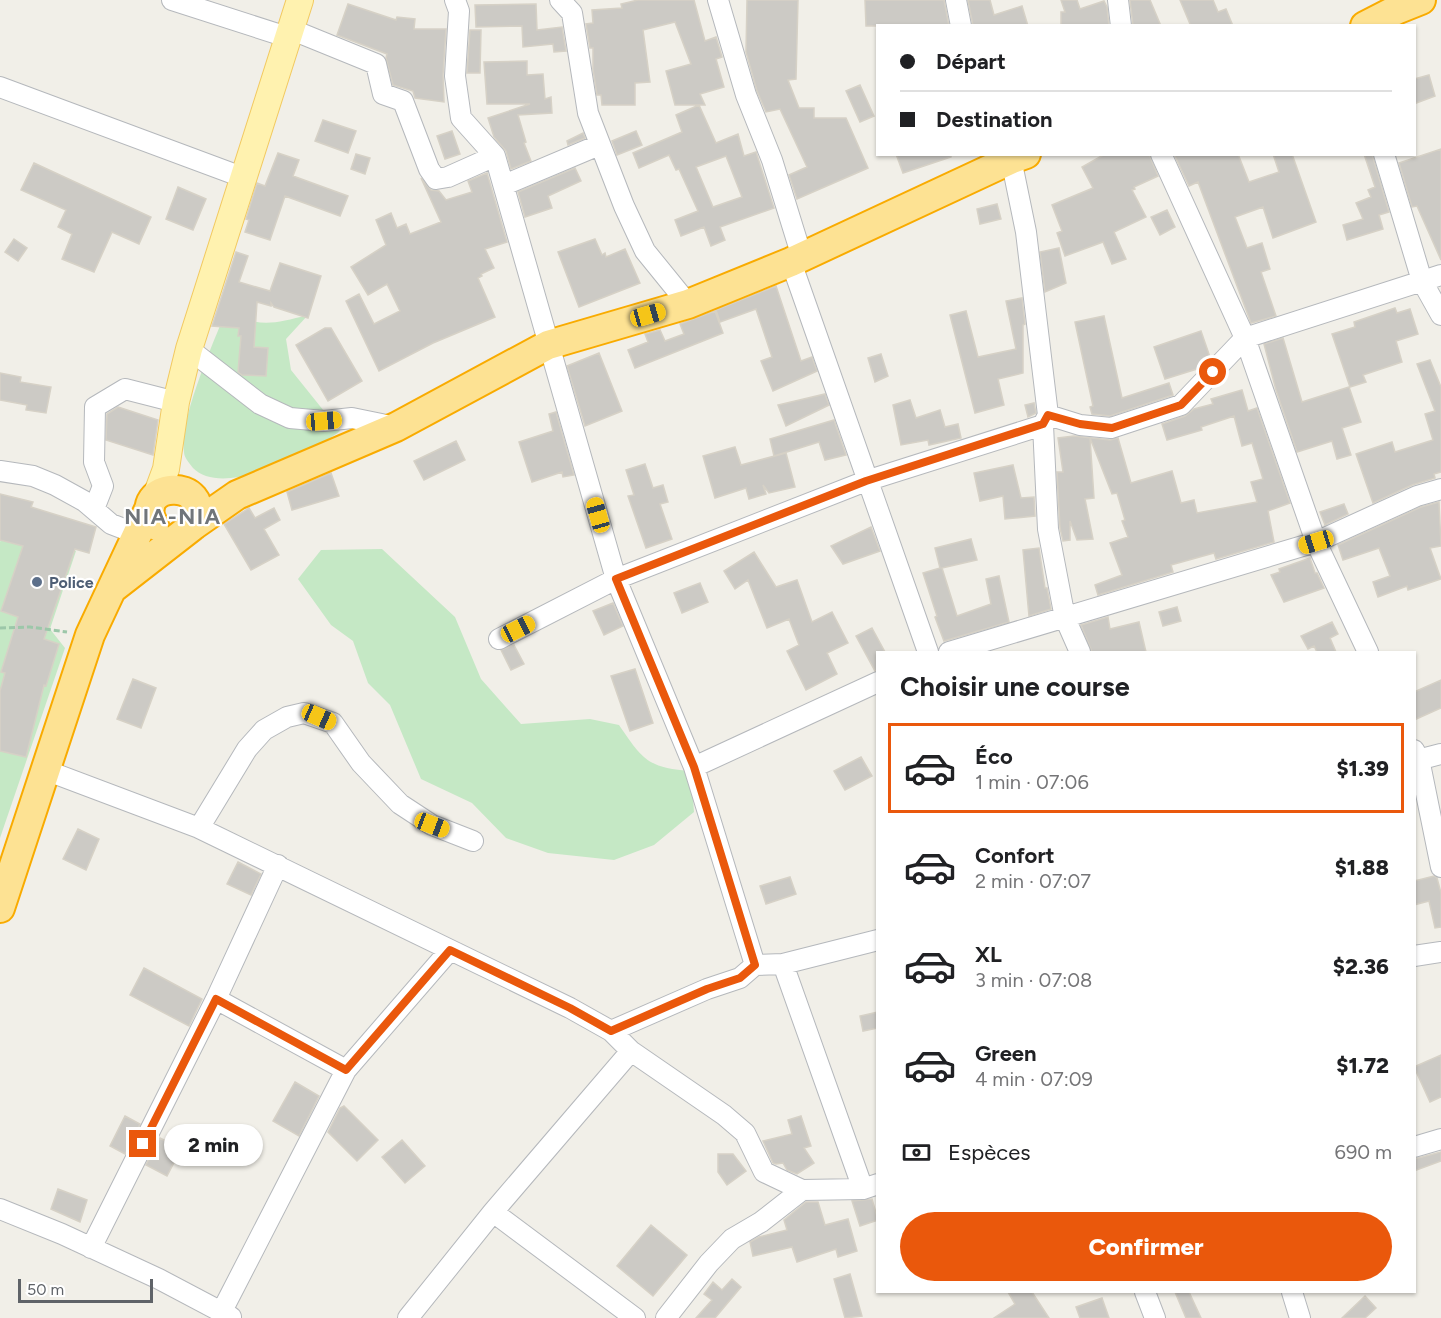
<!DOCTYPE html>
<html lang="fr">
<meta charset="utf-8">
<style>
body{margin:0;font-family:Figtree,sans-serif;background:#f6f6f6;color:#202124;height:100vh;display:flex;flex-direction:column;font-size:22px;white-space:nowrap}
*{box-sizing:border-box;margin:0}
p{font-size:20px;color:#757577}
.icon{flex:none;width:33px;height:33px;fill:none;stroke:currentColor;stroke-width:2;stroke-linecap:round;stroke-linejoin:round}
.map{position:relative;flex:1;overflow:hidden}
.details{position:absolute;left:876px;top:651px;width:540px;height:642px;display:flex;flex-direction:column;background:#fff;border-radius:0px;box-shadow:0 2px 4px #0004}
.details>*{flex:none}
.top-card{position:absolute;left:876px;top:24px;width:540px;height:132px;border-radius:0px;box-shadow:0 2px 4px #0004;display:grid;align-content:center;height:132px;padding:0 24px;background:#fff}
.scale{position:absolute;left:18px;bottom:15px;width:135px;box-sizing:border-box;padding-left:6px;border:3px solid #5f6368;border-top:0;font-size:16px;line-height:21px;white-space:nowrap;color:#5f6368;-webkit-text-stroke:4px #fff;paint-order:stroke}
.end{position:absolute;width:27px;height:27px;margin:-14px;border:8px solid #ea580c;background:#fff;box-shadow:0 0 0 3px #fff}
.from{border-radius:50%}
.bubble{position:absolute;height:42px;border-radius:21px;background:#fff;box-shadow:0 2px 4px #0004;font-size:20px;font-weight:800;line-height:42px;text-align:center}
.car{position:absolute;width:18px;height:36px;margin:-18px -9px;border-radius:8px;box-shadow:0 0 4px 2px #0007;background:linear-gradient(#f5c518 24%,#345 0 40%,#f5c518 0 76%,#345 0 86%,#f5c518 0)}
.top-card b{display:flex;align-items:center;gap:21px;height:57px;font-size:22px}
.top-card b+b{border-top:2px solid #e0e0e0}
.top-card i{width:15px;height:15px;background:#202124}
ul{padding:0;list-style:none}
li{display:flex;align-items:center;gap:18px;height:90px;margin:0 12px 9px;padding:0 12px;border:3px solid transparent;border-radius:0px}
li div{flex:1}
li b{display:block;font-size:22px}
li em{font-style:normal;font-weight:800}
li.selected{border-color:#ea580c}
li>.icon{width:54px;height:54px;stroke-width:1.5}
h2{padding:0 24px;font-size:27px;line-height:72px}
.pay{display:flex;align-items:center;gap:15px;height:66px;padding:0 24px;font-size:22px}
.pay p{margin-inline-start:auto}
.button{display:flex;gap:12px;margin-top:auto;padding:12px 24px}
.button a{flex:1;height:69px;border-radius:36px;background:#ea580c;color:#fff;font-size:24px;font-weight:800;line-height:69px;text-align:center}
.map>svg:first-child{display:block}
.green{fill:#c5e8c5}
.building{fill:#cccac5;stroke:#d6d1c6;stroke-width:1.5;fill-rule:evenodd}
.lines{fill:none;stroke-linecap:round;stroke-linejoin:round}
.minor-casing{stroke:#b5b8bc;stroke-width:22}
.major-casing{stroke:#f2c960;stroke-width:28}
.highway-casing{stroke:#f9ab00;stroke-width:32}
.path{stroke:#9cc7a9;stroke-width:3;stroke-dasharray:6 3;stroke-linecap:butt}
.minor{stroke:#fff;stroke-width:20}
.major{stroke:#fff2af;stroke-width:26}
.highway{stroke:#fde293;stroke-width:28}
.route{stroke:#ea580c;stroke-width:8}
.service-dot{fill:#5c6f8a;stroke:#fff;stroke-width:2}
.labels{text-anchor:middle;stroke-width:4.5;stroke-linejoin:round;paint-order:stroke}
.service-label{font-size:16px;font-weight:bold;fill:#4e5e75;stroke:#fff;text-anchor:start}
.district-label{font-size:22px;font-weight:bold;letter-spacing:1.5px;fill:#70757a;stroke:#fff}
</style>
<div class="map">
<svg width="1441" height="1318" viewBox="0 0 1441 1318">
<rect width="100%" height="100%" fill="#f1efe8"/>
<path class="green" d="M226,311C259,328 273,324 308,315L286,339L291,370L340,431C312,453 223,499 193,468C189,463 184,457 184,452C179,419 213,344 226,311Z
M5,528L76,551L50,629L65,648L0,838V542Z
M382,549L455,617L481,679L521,724L590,719L619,725C643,760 648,768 691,771L694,812L654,845L614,860L548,853L506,838L472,803L421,779L390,705L368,683L353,641L331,625L298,579L321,550Z"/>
<path class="building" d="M638,0H694L705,41L716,37L722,57L716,59L724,87L700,94L705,105H699L716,143L738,134L744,156L756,152L774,208L720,227L725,240L711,246L704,227L681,236L675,220L698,211L679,169L676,170L669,155L639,168L633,153L682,132L676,115L699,105H675L666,71L691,64L675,22L643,30L650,82L635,83V105H602L601,95H597L593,69V48H590L586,24L593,23L592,10L622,8L621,4ZM726,156L742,197L713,207L696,167Z
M747,0H798L796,79L788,80L799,108H814V118H846L868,168L797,199L789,175L807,167L780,109L766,112L757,91L746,52Z
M865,0H944L949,26H866Z
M968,0H990L994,15L1022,6L1028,26H973Z
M1061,0H1077L1080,9L1104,1L1107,7L1109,26H1061V12H1065Z
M1130,0H1150L1161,26H1133Z
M1180,0H1213L1218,12L1226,9L1233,26H1188L1190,24Z
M348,4L396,20L397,17L415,19L414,29H446L443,75L444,102L415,98L413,91L393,85L386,58L387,54L337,35Z
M536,4L537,30L562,27L566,51L554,52L553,44L523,47L522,26L476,27L475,5Z
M470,30H481L480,73H467Z
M527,61V75L543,74L545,99L551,97L552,113L518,115L526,142L524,143L531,161L511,169L506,151L494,137L488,118L530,104H487L484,62Z
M1429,75L1435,96L1414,104V79Z
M860,85L874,116L860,122L846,91Z
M323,120L356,131L348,153L315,141Z
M452,131L460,154L445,159L437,136Z
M636,131L642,145L617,155L612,141Z
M583,133L585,138L568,145L567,141Z
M1441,149V260L1417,206L1412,207L1399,163Z
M278,153L299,160L293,176L348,196L340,216L285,196L270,240L245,232L249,220L246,219L257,183L265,186Z
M356,154L370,158L365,174L351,169Z
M896,154H951V157L903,173Z
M1105,154H1149L1158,176L1134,187L1135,189L1132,190L1146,217L1114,232L1126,259L1112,264L1103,242L1065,256L1057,233L1062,231L1052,205L1093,188L1082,167Z
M1174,154H1238L1249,182L1279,172L1273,154H1292L1316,222L1273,238L1263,207L1235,217L1247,248L1262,243L1270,269L1261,272L1276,316L1251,323L1198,182L1189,186Z
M1364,154H1372L1389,212L1379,215L1383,229L1347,240L1343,225L1363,219L1356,203L1371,197L1368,190L1375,187Z
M34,163L151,217L139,244L112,232L94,272L62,259L72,234L58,227L66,210L21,190Z
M575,168L581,181L548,196L552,208L525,217L518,192Z
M487,173L507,242L485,249L494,268L481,274L482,276L478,278L495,317L433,343L379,371L346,301L359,294L374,324L400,311L387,284L368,295L351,267L386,245L376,220L391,213L397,228L406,224L410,234L441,222L421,178L431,190L439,191L446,200L472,192L468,181Z
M178,187L206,199L193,230L166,219Z
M997,204L1001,219L980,224L977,209Z
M1167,210L1175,227L1160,235L1151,217Z
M14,239L27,248L18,261L5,252Z
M595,239L602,255L605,253L606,257L625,249L640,283L579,307L558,252Z
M1059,248L1066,283L1045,292L1040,252Z
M236,252L248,256L239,282L270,291L280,263L321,276L308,318L274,307L271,303V306L257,302L254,347L268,348L266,376L242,375L238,372L241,336H238L239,328L212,326Z
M776,286L801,361L812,357L817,371L773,391L761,361L772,357L756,309L720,322L716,310Z
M1022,298L1025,324L1023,325V373L998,379L1004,405L975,413L950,315L966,311L978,357L1016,349L1006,301Z
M1395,308L1397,313L1410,309L1418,334L1396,341L1402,362L1363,375L1366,382L1350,387L1332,334L1355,327L1354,322Z
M715,311L723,333L635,368L628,350L648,342L645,334L660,330L665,341L684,334L680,324Z
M1104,316L1122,398L1169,383L1173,395L1110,416L1092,414L1090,407L1093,406L1075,322Z
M325,328H331L362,381L328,401L296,345Z
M1201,331L1210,357L1200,368L1165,379L1154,347Z
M1283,338L1302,402L1349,387L1361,422L1342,428L1351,455L1337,459L1332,441L1297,452L1276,390L1264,344Z
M599,353L622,411L585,426L567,366Z
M881,354L888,376L875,382L868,358Z
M1430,360L1441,387V472L1434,474L1435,478L1412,485L1373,503L1356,454L1392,442L1395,452L1433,440L1425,414L1435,411L1417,364Z
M0,373L21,377L20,382L51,387L46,413L26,410L27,405L0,400Z
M1242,390L1248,411L1257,408L1290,503L1268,511L1274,542L1216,559L1214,553L1171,565L1173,572L1098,595L1095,585L1122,575L1110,543L1128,537L1122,521L1125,520L1117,493L1112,494L1090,438L1094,498L1085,499L1093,539L1077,540L1070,521V540L1063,541L1060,528L1057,472H1063L1058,438L1074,436L1110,440L1118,438L1131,483L1172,471L1181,503L1194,500L1197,513L1257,502L1251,482L1263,479L1252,443L1242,446L1234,416L1201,427L1202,430L1167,440L1162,424L1185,416L1194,409L1213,404L1211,399Z
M825,394L829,405L786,426L778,405Z
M910,400L916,418L940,410L945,427L958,424L961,438L929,445L928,440L901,445L893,405Z
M1034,403L1036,413L1028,417L1025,405Z
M118,407L158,420L153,455L106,440L107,414Z
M556,412L574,475L563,477L562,472L532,482L519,442L553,431L549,414Z
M834,420L846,455L825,460L819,442L774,456L770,439Z
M456,441L465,460L424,480L414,461Z
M735,447L741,465L786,453L795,487L769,493L763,485L766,494L749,499L746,488L715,498L703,456Z
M645,464L653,488L663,485L668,502L660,504L672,539L646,548L628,496L634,495L626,470Z
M1013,465L1021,498L1034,497L1035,516L1005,519L1003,496L980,501L974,473Z
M331,473L339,496L292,510L287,492Z
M0,494L33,502L31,507L96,527L89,553L75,549L44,639L59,644L46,686L44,685L26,757L0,751V691L5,673L1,672L18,617L1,611L23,546L0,540Z
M1439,502L1441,546L1430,548L1441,579L1408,590L1407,586L1378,597L1373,582L1390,576L1379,548L1343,560L1338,545L1421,507Z
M1344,504L1348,514L1325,525L1320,512Z
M249,508L255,518L274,508L280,520L264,529L279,555L251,570L224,524Z
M871,527L880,551L843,564L831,546Z
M971,539L977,560L942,568L957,616L991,604L986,579L999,576L1009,622L944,641L935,617L937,616L923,573L940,568L935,548Z
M1039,548L1045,588H1047L1051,609L1029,616L1023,550Z
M754,552L776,587L797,580L812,622L832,612L848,643L827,653L837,674L806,690L787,651L799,645L789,619L767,628L748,580L735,589L724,571Z
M1310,558L1315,573H1317L1324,588L1284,602L1271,575L1280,572L1279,569Z
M700,583L708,602L682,613L674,593Z
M613,603L623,626L604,635L593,611Z
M1177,607L1181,621L1163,626L1159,612Z
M1108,617L1110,629L1139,622L1146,652H1092L1081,625Z
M1332,622L1338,634L1330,638L1336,652H1317L1314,646L1308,649L1301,636Z
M872,628L885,652H878V670L875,671L856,636Z
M514,645L524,664L511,670L501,650Z
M635,669L653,723L630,731L611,676Z
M133,679L156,688L141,728L117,719Z
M1441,680V708L1414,720V692Z
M861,757L872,776L845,790L834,771Z
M78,829L99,839L86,870L63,859Z
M238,862L261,874L251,895L227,884Z
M1434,876L1437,878L1441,893V927L1435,928L1429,901L1414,905V881Z
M790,877L796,894L766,904L760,886Z
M144,968L202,999L189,1026L130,995Z
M878,1012V1028L863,1031L860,1016Z
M1441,1055V1097L1430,1102L1414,1067Z
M295,1082L319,1096L299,1136L273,1121Z
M344,1106L378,1140L357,1161L328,1132L340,1108Z
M125,1116L140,1124L125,1154L110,1146Z
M801,1116L811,1146L804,1148L814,1163L797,1174L787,1170L783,1163L776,1164L773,1163L763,1141L792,1134L788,1120Z
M160,1138L181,1149L167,1176L146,1165Z
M402,1140L425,1166L405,1183L382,1157Z
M1441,1152V1161L1414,1171V1159Z
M718,1154H733L746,1171L727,1185L718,1172Z
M58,1189L87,1200L80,1222L51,1209Z
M872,1199L878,1220L860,1226L852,1201Z
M806,1202H818L825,1225L848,1219L857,1251L838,1257L836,1249L797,1262L792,1247L753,1256L750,1242L759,1237L787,1230L784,1220Z
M651,1225L687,1255L653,1296L617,1266Z
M850,1274L862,1316L845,1318L834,1279Z
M732,1279L741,1287L715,1318H696L712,1300L704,1294L713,1282L722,1290Z
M1008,1292H1032L1049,1318H994L1015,1304Z
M1175,1292H1189L1201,1318H1186Z
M1365,1296L1376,1308L1365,1318H1342Z
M1102,1298L1109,1318H1080L1076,1307Z"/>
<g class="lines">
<g class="minor-casing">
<path id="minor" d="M172,0L287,37
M455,0L459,11L455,76L461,118L495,156L616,579L694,767L755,965
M560,0L572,13L588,113L624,206L645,251L688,304
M718,0L746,95L772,160L802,257
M956,0L961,26
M1118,0L1121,26
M290,29L376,64L383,94L403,101L429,169L436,179L448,177L495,156
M0,87L242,177
M1010,154L1026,232L1048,415
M1161,154L1245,338L1316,542L1368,652
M1384,154L1422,281L1441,315
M504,185L599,145
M791,262L928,652
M189,349L260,404L290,418L324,421L352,418L396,427
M1043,425L1048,529L1065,618L1080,652
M0,471L33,476L55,485L84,501L111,524L137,534
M94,509L103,486L94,462L95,407L125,389L176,402
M499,639L616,579L866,481L1043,425L1048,415L1080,425L1111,428L1181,405L1245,338L1441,275
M949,652L1316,542L1417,496L1441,489
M1414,750L1419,759L1441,867
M1414,761L1441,754
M694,767L878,682
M45,770L199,828L570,1008L611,1031L631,1051L724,1115L745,1133L764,1172L802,1190
M199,828L247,749L264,730L287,717L304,713L333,723L361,763L400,804L432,825L473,841
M1414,956L1441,952
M783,964L863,1189
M216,999L346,1070
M611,1031L707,989L740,978L755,965L783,964L878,940
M1414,1147L1441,1139
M0,1209L62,1234L159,1279L231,1317
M493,1212L635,1318
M91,1248L216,999L278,865
M1145,1292L1155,1318
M1292,1292L1300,1318
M222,1311L346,1070L450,950
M408,1318L493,1212L631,1051
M666,1318L709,1263L732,1239L761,1222L802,1190L863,1189L878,1184"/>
</g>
<g class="major-casing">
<path id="major" d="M156,496L166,469L176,402L189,349L300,0"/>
</g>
<g class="highway-casing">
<path id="highway" d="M1365,26L1396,10L1421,0
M154,525C129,481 215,475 194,525
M113,588L194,525L237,495L396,427L548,345L688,304L791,262L1012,159L1026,154
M0,908L90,635L150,507"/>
</g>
<path class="path" d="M0,628L30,627L67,632"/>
<use href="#minor" class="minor"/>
<use href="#major" class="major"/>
<use href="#highway" class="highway"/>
</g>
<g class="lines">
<path class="route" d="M143,1144L216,999L346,1070L450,950L570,1008L611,1031L707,989L740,978L755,965L694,767L616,579L866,481L1043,424L1048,415L1080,424L1112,428L1181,405L1213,372"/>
</g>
<circle class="service-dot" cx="37" cy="582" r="6"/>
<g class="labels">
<g class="service-label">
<text x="49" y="588">Police</text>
</g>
<g class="district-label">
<text x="173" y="524">NIA-NIA</text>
</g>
</g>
</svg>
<div class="scale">50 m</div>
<i class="end from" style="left:1213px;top:372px"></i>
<i class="end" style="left:143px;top:1144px"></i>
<div class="bubble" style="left:164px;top:1124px;width:99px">2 min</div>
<i class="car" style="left:648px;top:315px;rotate:74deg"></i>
<i class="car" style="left:324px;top:421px;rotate:85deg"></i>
<i class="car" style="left:598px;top:515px;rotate:344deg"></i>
<i class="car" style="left:1316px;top:542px;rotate:253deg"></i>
<i class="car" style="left:518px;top:629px;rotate:63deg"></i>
<i class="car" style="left:319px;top:717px;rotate:114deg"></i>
<i class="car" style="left:432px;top:825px;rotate:111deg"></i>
<div class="top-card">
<b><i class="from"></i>Départ</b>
<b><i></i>Destination</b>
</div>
<section class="details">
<h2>Choisir une course</h2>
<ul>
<li class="selected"><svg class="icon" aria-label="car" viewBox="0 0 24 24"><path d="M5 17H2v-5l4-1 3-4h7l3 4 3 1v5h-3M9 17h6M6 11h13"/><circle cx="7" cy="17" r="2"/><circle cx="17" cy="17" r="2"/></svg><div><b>Éco</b><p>1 min · 07:06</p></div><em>$1.39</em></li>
<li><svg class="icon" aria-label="car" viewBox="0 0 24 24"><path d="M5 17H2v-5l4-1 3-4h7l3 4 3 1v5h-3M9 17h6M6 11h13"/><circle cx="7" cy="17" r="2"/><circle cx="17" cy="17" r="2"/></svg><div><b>Confort</b><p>2 min · 07:07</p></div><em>$1.88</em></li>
<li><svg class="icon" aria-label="car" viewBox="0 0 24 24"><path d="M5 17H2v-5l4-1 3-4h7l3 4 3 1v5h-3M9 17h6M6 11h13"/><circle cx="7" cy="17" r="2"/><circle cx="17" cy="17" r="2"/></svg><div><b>XL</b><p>3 min · 07:08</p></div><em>$2.36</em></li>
<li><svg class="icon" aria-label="car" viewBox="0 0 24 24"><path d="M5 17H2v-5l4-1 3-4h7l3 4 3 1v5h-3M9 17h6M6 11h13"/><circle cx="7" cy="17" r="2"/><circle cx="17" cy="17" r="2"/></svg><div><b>Green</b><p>4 min · 07:09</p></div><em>$1.72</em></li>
</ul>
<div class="pay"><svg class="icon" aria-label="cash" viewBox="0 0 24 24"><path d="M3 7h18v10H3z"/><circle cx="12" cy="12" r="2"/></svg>Espèces<p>690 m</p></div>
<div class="button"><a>Confirmer</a></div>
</section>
</div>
